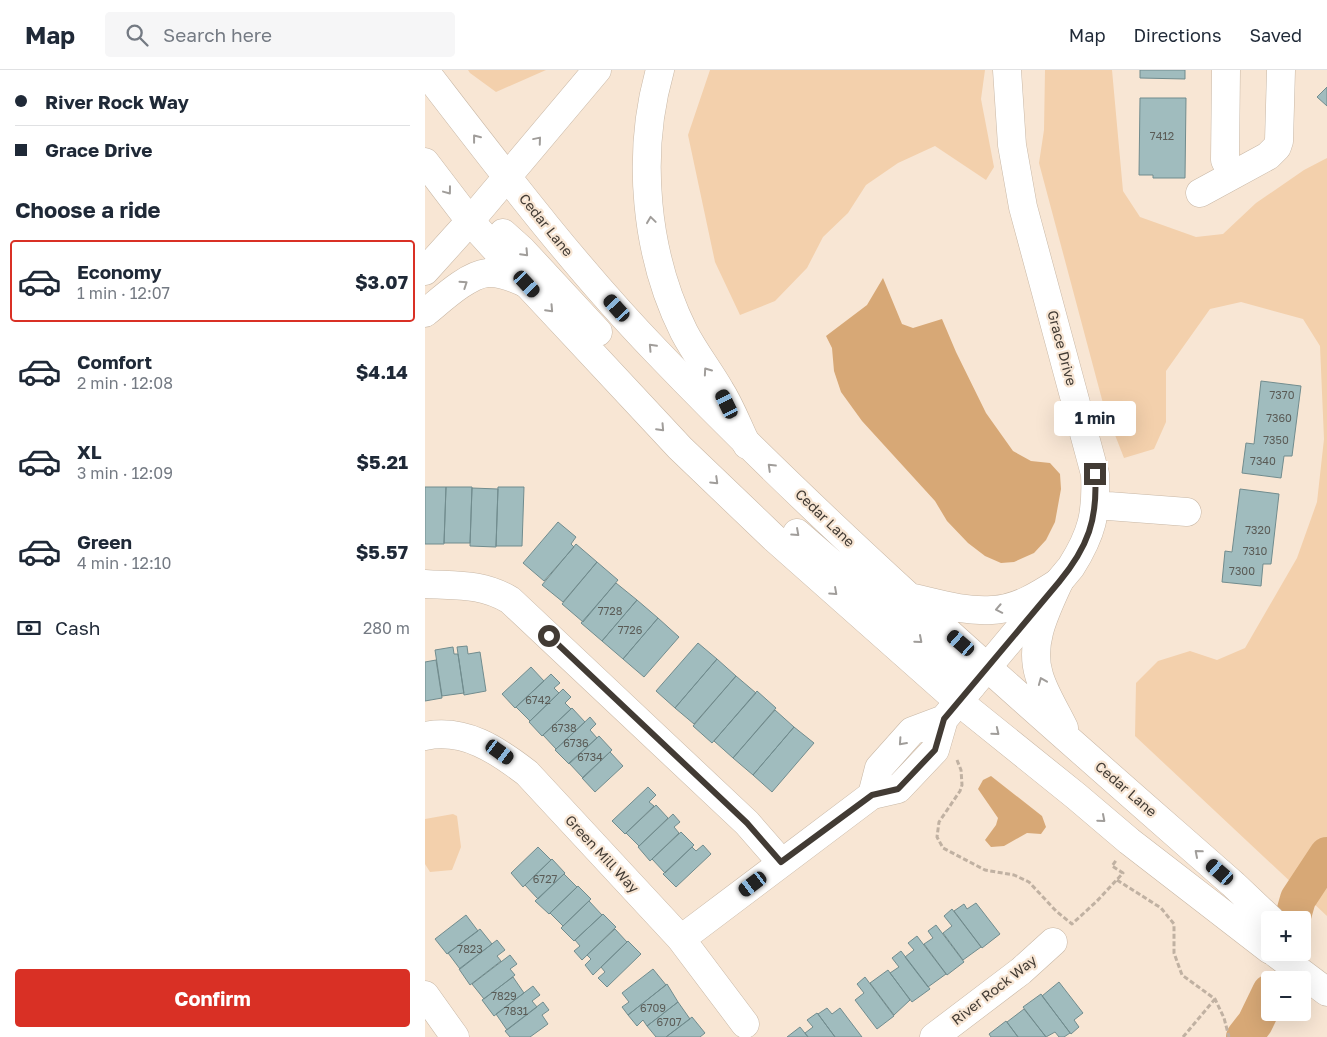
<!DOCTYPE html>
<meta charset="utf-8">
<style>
body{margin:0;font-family:"Golos Text",sans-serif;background:#f6f6f7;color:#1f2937;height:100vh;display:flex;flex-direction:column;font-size:19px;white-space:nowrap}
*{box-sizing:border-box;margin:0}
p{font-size:16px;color:#747a83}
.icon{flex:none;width:28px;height:28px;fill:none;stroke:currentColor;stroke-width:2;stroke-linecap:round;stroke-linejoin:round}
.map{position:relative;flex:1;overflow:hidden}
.side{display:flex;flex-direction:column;background:#fff;width:425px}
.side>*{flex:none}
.guide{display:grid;align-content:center;height:110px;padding:0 15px;background:#fff}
.controls{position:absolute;left:836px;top:841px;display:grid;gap:10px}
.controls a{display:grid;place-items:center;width:50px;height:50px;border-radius:5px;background:#fff;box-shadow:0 5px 20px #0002;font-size:25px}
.end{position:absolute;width:22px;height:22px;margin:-11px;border:6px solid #423b34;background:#fff;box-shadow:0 0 0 2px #fff}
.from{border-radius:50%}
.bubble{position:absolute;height:35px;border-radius:5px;background:#fff;box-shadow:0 5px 20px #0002;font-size:16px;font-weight:700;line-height:35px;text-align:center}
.car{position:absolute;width:15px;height:30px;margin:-15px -8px;border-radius:6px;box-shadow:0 0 4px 1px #0007;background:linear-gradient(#222 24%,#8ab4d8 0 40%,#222 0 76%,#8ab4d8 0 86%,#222 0)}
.guide b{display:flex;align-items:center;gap:18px;height:48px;font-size:19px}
.guide b+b{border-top:1px solid #e0e1e3}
.guide i{width:12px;height:12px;background:#1f2937}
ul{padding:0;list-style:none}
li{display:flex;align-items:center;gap:15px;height:82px;margin:0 10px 8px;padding:0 5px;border:2px solid transparent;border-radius:5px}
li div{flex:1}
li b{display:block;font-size:19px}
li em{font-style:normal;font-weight:700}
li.current{border-color:#d93025}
li>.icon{width:45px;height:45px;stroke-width:1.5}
h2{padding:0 15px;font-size:22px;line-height:60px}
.pay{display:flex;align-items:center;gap:12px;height:55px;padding:0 15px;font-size:19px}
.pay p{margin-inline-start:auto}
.primary-button{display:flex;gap:10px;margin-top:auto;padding:10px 15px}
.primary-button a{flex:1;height:58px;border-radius:5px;background:#d93025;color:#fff;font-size:20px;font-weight:700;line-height:58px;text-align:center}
header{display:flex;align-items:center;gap:30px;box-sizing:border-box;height:70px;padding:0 25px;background:#fff;border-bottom:1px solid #e0e1e3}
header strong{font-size:24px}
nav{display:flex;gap:28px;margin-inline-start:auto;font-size:18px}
.search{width:350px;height:45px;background:#f6f6f7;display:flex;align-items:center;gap:12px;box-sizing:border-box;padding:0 18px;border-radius:5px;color:#747a83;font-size:19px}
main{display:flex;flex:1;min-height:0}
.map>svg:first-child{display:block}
.green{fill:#f3d0ac}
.water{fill:#d7a876}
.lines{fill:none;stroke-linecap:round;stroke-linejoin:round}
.river{stroke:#d7a876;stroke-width:36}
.building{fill:#a0bcbe;stroke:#718c8e}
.minor-casing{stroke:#c8b7a5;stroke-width:29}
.major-casing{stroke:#c8b7a5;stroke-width:29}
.highway-casing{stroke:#c8b7a5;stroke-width:29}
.path{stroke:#c0b1a2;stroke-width:3;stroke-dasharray:5 2.5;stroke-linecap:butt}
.minor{stroke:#fff;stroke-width:28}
.major{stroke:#fff;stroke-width:28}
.highway{stroke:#fff;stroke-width:28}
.oneway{stroke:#a09d9a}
.route{stroke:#423b34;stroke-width:6}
.labels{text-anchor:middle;stroke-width:4.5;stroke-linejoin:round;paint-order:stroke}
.number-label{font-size:11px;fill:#5a5b56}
.street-label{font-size:14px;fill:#423b34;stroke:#f8e6d4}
</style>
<header>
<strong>Map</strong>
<div class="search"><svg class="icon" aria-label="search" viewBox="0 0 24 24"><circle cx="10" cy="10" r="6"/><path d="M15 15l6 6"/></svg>Search here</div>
<nav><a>Map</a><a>Directions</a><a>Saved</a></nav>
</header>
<main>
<section class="side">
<div class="guide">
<b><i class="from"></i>River Rock Way</b>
<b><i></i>Grace Drive</b>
</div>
<h2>Choose a ride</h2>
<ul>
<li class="current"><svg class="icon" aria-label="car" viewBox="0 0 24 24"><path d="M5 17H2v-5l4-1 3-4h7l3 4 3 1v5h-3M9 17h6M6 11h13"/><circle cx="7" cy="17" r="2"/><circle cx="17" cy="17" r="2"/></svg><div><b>Economy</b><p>1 min · 12:07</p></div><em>$3.07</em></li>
<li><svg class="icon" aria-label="car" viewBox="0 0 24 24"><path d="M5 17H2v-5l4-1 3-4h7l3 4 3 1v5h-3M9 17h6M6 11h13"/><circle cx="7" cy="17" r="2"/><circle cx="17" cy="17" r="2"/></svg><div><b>Comfort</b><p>2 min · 12:08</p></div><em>$4.14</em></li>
<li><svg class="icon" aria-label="car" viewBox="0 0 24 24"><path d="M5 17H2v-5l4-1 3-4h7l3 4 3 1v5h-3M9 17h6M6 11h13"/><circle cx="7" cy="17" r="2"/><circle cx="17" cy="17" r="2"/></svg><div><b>XL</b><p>3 min · 12:09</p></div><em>$5.21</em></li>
<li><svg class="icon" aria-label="car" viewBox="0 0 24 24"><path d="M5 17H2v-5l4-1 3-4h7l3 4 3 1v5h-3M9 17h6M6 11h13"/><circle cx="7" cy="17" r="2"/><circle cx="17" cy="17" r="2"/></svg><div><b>Green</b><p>4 min · 12:10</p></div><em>$5.57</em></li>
</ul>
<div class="pay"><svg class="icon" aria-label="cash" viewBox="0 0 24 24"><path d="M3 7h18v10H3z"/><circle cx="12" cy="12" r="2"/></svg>Cash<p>280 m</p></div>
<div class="primary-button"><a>Confirm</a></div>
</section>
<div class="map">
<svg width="902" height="967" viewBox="0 0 902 967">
<rect width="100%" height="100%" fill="#f8e6d4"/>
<path class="green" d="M43,0H121L71,22L45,3Z
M285,0H560L556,29L569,97L561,110L510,76L473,93L441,115L423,143L398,167L382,198L350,231L315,245L290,192L263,65Z
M620,0H687L698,121L715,147L771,167L798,164L831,133L879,100L902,88V846L710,666L711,613L733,591L765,581L792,590L820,578L872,488L892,432L899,369L895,276L878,249L816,232L785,239L741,301V352L729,379L699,388L679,337L614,93L619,60Z
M28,744L32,746L36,777L27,800L5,802L0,794V749Z"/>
<path class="water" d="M458,208L477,254L488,258L517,249L531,282L561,343L588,381L606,391L625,393L635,404L636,419L630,452L621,470L609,483L589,492L576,493L560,486L543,473L522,451L510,431L437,351L416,322L409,301L407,278L401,266L442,235Z
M566,706L617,746L621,757L616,764L602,763L579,776L566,777L560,770L571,755L573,748L553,719L558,710Z"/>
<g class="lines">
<path class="river" d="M867,850L873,829L902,785
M819,967L830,953L845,922"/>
</g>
<path class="building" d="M715,0H760V9L715,8Z
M902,17V36L892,27Z
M715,28H761L760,108H728V105H714Z
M836,311L876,316L867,386H859L856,408L817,403L821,373L829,374Z
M0,417H21L19,474H0Z
M21,417H47L45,473H19Z
M73,417H99L97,476H71Z
M47,418L73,419L71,477L45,476Z
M815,419L854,424L846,494H838L836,516L797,512L800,481L807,482Z
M133,452L151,467L146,474L149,477L119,511L98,493Z
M151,474L172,492L138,532L117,515Z
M172,492L193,510L158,552L137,534Z
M191,513L212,530L177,571L156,553Z
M212,530L233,548L198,589L177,571Z
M233,548L254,567L219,607L198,589Z
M273,573L292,589L250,638L231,621Z
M42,576L43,584L55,582L61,621L39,625L32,577Z
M28,577L29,584H33L39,623L17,626L10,580Z
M292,589L311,606L269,654L250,638Z
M11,590L17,628L0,631V592Z
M106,597L119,611L90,638L77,624Z
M126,604L135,613L129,618L134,623L105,651L91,637Z
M311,606L331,623L287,673L268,656Z
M138,619L146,627L140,633L146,639L117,666L104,652Z
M332,621L351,638L308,688L289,671Z
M147,638L160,652L131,679L118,665Z
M350,640L369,657L328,705L308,688Z
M165,647L171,654L165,660L172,668L144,694L130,680Z
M369,657L389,673L347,722L328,705Z
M174,666L187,680L158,708L144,693Z
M185,682L198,696L170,722L157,708Z
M223,717L231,725L224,732L229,736L200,764L187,751Z
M231,735L243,748L214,776L201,763Z
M248,744L255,752L249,757L254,763L225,791L213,777Z
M256,762L269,775L240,803L227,789Z
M278,775L286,784L251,817L238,804L267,777L271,781Z
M113,777L126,790L98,817L86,803Z
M127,789L140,803L113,829L100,815Z
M139,804L152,817L124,844L110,831Z
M153,816L166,829L138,856L125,843Z
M164,831L177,845L149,871L136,858Z
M551,833L575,864L557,878L529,841L539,834L542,839Z
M527,839L556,877L538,890L518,863L527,856L519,846Z
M178,844L191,857L157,890L149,881L155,876L150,870Z
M41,845L53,861L22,884L10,869Z
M511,855L539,892L522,905L499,874L508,868L503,861Z
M55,859L67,874L35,899L23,883Z
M190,859L202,872L168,905L160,895L166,889L162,885Z
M492,866L521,904L503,917L480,887L489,880L483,873Z
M72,870L80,880L72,886L76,891L45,915L34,899Z
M203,871L216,884L182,917L173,908L180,902L176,897Z
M476,881L505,919L487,932L465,903L474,897L467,888Z
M85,885L92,894L85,899L90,905L59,929L47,914Z
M228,899L241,915L203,945L197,937L204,932L197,923Z
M463,900L485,930L469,945L445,913Z
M88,907L99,923L69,946L57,930Z
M440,907L469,946L452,959L430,930L439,923L432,914Z
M634,912L658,943L649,950L654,957L646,964L617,926Z
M242,914L253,932L222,956L218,950L212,956L203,945Z
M108,916L115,925L107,931L112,937L82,960L71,944Z
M616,924L645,963L639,967H634L630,962L621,967L598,937Z
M118,932L124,940L117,945L123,954L105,967H85L80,961Z
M253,932L265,949L241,967H231L222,956Z
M402,938L407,944L415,938L437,967H410L393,944Z
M599,939L621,967H593L582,952Z
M392,943L393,944L410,967H383L380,963L388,957L382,950Z
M267,947L280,963L275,967H241Z
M581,951L593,967H566L564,964Z
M375,957L383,967H362Z"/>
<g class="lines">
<g class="minor-casing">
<path id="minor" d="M801,0L800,90L807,105
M775,123L843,86L852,77L854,71L856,0
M670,435L762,442
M0,514C32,516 56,513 85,530L322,753L356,792
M0,666C40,658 72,680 102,703L256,869L320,954
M447,725L454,698L487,661L519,649
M256,869L447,725L473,719L510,680L519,649L646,497C667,464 672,443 670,404L598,137L587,75L582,0
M0,925L30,967
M509,967L596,901L628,872"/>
</g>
<g class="major-casing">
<path id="major" d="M0,1C74,97 148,195 232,282C413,471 612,642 809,815L846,850
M0,92L45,151L102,214L255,378L349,468L533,631L651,726L704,771L845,880
M78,163L97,180L173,262
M372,463L547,615
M634,512C621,541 604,573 614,605C619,623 631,641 639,658
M484,527C511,533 540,542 567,540C592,539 614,525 634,512
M849,882L902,922"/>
</g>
<g class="highway-casing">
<path id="highway" d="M235,0C211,84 220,184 259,262C270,283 284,301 295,320C306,337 313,357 322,375
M0,201L45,151L172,0
M0,243C15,231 42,205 62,203C76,202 90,208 102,214"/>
</g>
<path class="path" d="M532,690L536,700L537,715L535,721L514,752L512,767L518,778L560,800L589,805L604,812L631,841L647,854L672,831L698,803L687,796L692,789
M692,810L736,838L749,854V883L757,905L790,929L799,948L804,967
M758,967L790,929"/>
<use href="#minor" class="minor"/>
<use href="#major" class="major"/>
<use href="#highway" class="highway"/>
</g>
<defs><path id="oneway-chevron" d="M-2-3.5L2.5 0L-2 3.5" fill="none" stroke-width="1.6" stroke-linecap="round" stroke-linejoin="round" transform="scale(1.25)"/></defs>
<g class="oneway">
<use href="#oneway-chevron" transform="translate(51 68) rotate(-128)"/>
<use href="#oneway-chevron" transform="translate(113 70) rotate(-50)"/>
<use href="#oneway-chevron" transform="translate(23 121) rotate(53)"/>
<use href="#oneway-chevron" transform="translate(226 150) rotate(-98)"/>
<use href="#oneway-chevron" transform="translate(100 183) rotate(47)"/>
<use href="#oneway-chevron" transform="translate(39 214) rotate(-34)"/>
<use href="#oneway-chevron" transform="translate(125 239) rotate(47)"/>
<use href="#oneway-chevron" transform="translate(227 277) rotate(-133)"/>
<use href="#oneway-chevron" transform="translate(282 301) rotate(-125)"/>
<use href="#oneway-chevron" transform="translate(236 358) rotate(47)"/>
<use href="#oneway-chevron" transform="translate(346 397) rotate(-136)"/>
<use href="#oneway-chevron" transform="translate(290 411) rotate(44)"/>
<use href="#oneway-chevron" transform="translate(371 463) rotate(42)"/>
<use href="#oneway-chevron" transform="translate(409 522) rotate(42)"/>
<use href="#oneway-chevron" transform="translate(574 539) rotate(169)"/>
<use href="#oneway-chevron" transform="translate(494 570) rotate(41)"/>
<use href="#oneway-chevron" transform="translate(617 611) rotate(-112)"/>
<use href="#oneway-chevron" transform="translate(571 662) rotate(39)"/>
<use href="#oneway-chevron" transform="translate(477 672) rotate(132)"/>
<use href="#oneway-chevron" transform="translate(677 749) rotate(41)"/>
<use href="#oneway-chevron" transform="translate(773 783) rotate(-139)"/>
</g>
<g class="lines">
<path class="route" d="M124,566L322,753L356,792L447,725L473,719L510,680L519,649L634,512C663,477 673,449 670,404"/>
</g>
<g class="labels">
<g class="number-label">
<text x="737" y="70">7412</text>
<text x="857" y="329">7370</text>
<text x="854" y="352">7360</text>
<text x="851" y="374">7350</text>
<text x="838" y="395">7340</text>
<text x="833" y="464">7320</text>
<text x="830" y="485">7310</text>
<text x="817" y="505">7300</text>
<text x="185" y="545">7728</text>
<text x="205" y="564">7726</text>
<text x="113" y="634">6742</text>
<text x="139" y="662">6738</text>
<text x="151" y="677">6736</text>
<text x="165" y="691">6734</text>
<text x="120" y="813">6727</text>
<text x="45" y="883">7823</text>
<text x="79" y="930">7829</text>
<text x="228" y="942">6709</text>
<text x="91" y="945">7831</text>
<text x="244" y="956">6707</text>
</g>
<g class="street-label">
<text transform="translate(121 155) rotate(51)" y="5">Cedar Lane</text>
<text transform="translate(637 278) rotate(75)" y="5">Grace Drive</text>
<text transform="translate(400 448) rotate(44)" y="5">Cedar Lane</text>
<text transform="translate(701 719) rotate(41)" y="5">Cedar Lane</text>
<text transform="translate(177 784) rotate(47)" y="5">Green Mill Way</text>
<text transform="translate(569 920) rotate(-38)" y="5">River Rock Way</text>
</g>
</g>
</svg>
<div class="controls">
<a>+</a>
<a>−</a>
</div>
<i class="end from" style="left:124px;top:566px"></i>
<i class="end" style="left:670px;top:404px"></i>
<div class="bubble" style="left:629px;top:331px;width:82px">1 min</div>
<i class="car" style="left:102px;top:214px;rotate:137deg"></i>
<i class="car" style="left:192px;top:238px;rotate:318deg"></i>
<i class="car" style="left:302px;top:334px;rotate:334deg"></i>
<i class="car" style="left:536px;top:573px;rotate:311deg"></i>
<i class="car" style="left:75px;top:682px;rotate:126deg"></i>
<i class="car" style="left:795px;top:802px;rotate:311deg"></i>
<i class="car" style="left:328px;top:814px;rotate:233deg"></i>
</div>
</main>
